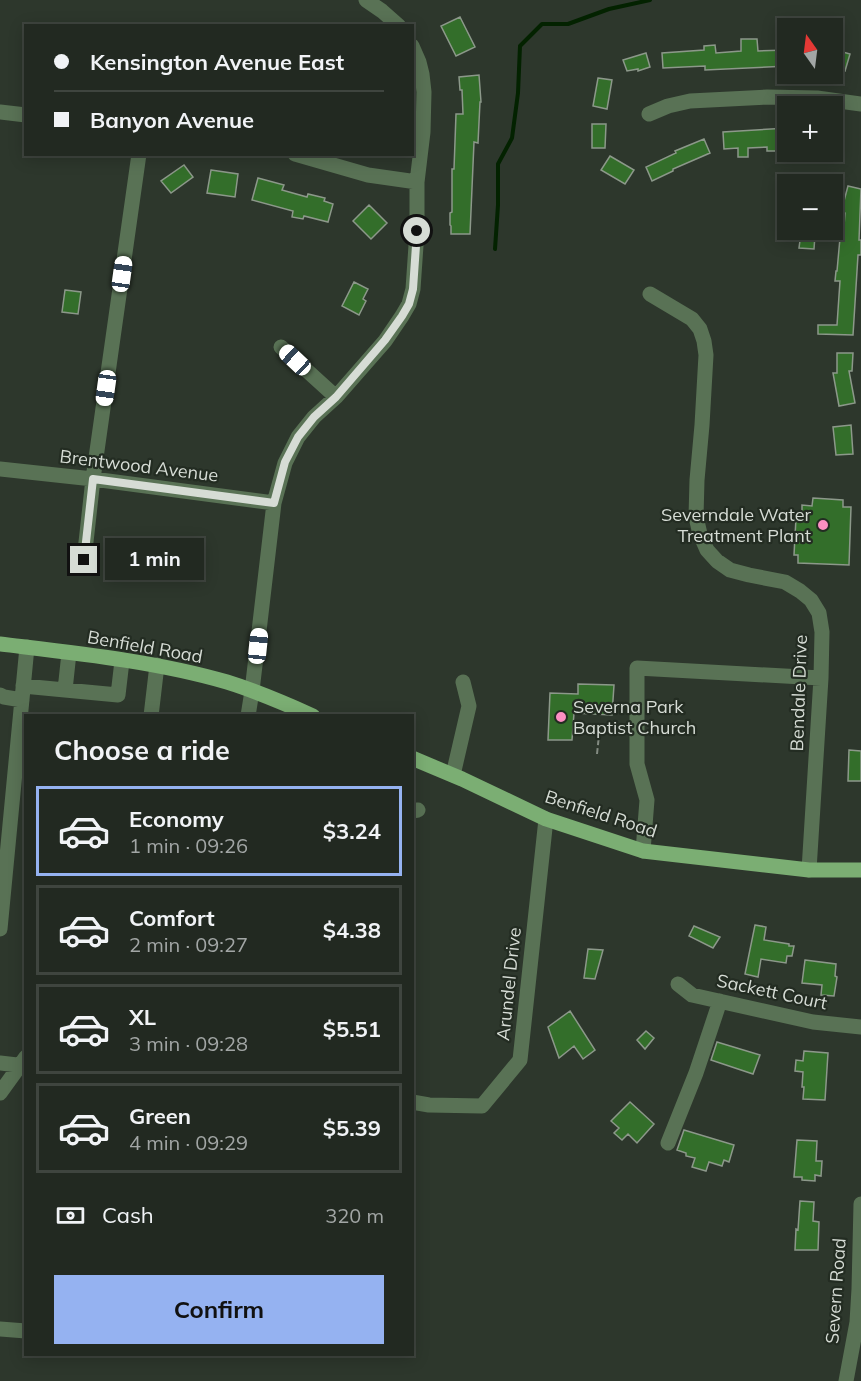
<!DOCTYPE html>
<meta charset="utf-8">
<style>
body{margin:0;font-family:Mulish,sans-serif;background:#2e352e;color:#f1f3f6;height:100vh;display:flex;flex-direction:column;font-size:22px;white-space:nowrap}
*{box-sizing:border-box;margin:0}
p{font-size:20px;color:#a2a6a5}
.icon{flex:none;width:33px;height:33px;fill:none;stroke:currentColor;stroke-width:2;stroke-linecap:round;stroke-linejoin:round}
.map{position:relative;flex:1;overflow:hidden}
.side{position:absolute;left:24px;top:714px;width:390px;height:642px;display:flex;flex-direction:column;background:#222921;border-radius:0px;box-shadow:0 3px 15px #0003,0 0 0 2px #3f453f}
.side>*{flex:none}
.guide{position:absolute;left:24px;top:24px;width:390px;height:132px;border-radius:0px;box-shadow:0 3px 15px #0003,0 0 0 2px #3f453f;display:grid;align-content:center;height:132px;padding:0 30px;background:#222921}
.needle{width:39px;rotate:346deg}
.fabs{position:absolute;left:777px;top:18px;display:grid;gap:12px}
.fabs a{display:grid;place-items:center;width:66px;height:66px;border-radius:0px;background:#222921;box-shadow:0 3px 15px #0003,0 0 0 2px #3f453f;font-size:30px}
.end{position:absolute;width:27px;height:27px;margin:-14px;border:8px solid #d6dcd5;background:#111;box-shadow:0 0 0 3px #111}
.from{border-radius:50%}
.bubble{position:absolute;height:42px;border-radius:0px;background:#222921;box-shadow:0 3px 15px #0003,0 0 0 2px #3f453f;font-size:20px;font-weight:700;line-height:42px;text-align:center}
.car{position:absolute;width:18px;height:36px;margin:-18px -9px;border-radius:8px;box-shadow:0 0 4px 2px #0007;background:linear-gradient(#fff 24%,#345 0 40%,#fff 0 76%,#345 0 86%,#fff 0)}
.guide b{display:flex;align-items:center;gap:21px;height:57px;font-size:22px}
.guide b+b{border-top:2px solid #3f453f}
.guide i{width:15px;height:15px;background:#f1f3f6}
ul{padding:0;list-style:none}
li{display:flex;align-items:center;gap:18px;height:90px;margin:0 12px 9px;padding:0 18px;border:3px solid #3f453f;border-radius:0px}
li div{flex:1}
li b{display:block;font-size:22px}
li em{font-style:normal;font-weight:700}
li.selected{border-color:#95b2f1}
li>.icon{width:54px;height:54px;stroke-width:1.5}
h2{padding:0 30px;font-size:27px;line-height:72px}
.pay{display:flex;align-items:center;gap:15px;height:66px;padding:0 30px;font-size:22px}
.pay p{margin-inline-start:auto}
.primary-button{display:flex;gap:12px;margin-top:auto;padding:12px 30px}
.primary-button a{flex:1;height:69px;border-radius:0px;background:#95b2f1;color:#111;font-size:24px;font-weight:700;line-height:69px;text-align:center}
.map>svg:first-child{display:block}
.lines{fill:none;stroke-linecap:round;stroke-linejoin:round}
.stream{stroke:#032200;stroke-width:4}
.building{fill:#336e2a;stroke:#8c988a;stroke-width:1.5}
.path{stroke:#838b82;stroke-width:2;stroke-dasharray:6 3;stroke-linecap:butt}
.minor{stroke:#597255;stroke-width:15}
.major{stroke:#7bae73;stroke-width:15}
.route{stroke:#d6dcd5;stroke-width:8}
.poi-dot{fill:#fc8fc2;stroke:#232c22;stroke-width:2}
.labels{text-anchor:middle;stroke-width:4.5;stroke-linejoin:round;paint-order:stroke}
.street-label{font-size:18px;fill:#d6dcd5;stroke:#232c22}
.poi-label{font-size:18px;fill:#d6dcd5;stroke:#232c22;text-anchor:end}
</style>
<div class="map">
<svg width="861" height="1381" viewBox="0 0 861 1381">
<rect width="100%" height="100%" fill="#2d372c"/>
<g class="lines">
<path class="stream" d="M495,249L498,205V164L512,138L518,93L520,46L542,24H568L609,9L650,0"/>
</g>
<path class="building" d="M460,17L475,47L456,56L441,26Z
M741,39H757L758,51L788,50V66L705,70V66L663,68L662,53L704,50V46L715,45L716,53L741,51Z
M832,49L850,54L845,71L832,68Z
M646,53L650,67L638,71V69L627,71L623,60Z
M479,75L481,102H480L478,143L474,142L470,234H451V226L450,225V213L452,212V169H454L456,114H463L462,90H460L459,77Z
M598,78L612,80L607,109L593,106Z
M592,124H606L605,148H592Z
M788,128V145L778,146V151H767V147L748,148V157H738V148L724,149L723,132Z
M704,139L710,153L673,169V171L652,181L646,167L676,153L675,151Z
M610,156L634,170L625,184L601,170Z
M184,165L193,177L171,193L161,181Z
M211,170L238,174L235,197L207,193Z
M258,178L284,185L282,190L307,197L308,194L325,198L324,201L333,204L328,222L304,216L303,219L292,217L293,211L252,200Z
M848,186L861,189L859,240H861V255H858L853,335L818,334V325H837L840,281H835L836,271H837L840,238H843L845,213L841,212Z
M369,205L387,223L371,239L353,221Z
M801,233L815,235L814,249L799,248Z
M354,282L368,289L363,299L366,301L359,315L342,306Z
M65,290L81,292L78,314L62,312Z
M837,353H853L852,371H849L855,403L839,406L833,373H837Z
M851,425L853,454L836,455L833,427Z
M813,498L843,500V507H851L849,565L798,563V555H794L796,518H802V505L812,506Z
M578,684L614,685L612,715L574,713L572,740H548L550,693L578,694Z
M849,750L861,751V781H848Z
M755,925L766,927L764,940L789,944V946H794L792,956H787L786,963L761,959L758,977L745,974Z
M694,926L720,937L713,948L689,936Z
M588,949L603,950L595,979L584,978Z
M805,960L836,964L835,976L837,977L834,996L821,995L822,985L802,983Z
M570,1011L595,1050L583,1059L574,1046L559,1058L548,1027Z
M646,1031L654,1038L645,1049L637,1040Z
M717,1042L760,1055L753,1074L711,1060Z
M804,1051L828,1053L825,1100L803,1099L804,1087H802L803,1072L795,1071L796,1060L803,1061Z
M630,1102L654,1124L637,1143L628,1134L622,1140L614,1133L619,1128L611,1121Z
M684,1130L734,1145L729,1162L724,1160L722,1166L709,1162L706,1171L692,1167L695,1158L686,1156V1153L677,1150Z
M797,1140L817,1141L816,1161H822L821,1176L815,1175V1181L802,1180V1177H794Z
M800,1201L814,1202L813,1221L819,1222L818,1250H795L796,1229L798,1230Z"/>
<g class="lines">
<path class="path" d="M597,754L599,735"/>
<path class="minor" d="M366,0L382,11L399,26
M0,112L26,115
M649,114L668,106L690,101L767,97L817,98L861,104
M295,154L368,175L417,182
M650,294L692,319L700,329L704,341L706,355L702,425L697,480L696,517L700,534L707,550L717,561L730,570L749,575L785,582L800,591L811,600L819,613L822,632L821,678L809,870
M281,347L336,397
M0,469L93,479L274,503
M84,560L93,479L139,154
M23,686L65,690L69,653
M65,690L118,695L122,661
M0,695L4,697L22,700
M151,716L157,665
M248,716L252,691L274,503L285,463L298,437L314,417L336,397L385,341L402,316L409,304L413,289L417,231V182L423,132L424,92L422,74L419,62L412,46
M453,775L469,706L463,682
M412,811L418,810
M643,851L647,800L637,764V668L821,678
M0,929L27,647
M678,984L692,995L813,1022L861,1027
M0,1063L26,1066
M0,1093L26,1057
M412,1102L429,1105L482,1106L520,1060L546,819
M668,1143L696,1073L720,1001
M0,1329L26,1331
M846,1381L857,1322L859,1289L861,1204"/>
<path class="major" d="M0,644C75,653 155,661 227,682C256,691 284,703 313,716
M412,758L462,779L546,819L643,851L809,870H861"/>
</g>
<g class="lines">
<path class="route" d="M84,560L93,479L274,503L285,462L298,437L314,417L336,397L385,340L402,316L409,304L413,289L417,231"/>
</g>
<g class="poi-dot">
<circle cx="823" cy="525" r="6"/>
<circle cx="561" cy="717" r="6"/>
</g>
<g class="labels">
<g class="street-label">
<text transform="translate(139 466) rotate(7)" y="6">Brentwood Avenue</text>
<text transform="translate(145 647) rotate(10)" y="6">Benfield Road</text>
<text transform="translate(799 693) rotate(-88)" y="6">Bendale Drive</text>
<text transform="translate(601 814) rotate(18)" y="6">Benfield Road</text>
<text transform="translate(509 984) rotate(-84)" y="6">Arundel Drive</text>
<text transform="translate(772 992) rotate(12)" y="6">Sackett Court</text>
<text transform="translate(836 1291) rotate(-86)" y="6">Severn Road</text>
</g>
<g class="poi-label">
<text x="811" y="521">Severndale Water<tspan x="811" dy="21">Treatment Plant</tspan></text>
<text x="573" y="713" text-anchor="start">Severna Park<tspan x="573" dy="21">Baptist Church</tspan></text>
</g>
</g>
</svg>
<div class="fabs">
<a><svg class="needle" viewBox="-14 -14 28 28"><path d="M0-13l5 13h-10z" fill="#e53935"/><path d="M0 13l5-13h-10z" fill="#a2a6a5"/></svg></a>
<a>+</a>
<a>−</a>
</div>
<i class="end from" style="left:417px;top:231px"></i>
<i class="end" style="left:84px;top:560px"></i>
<div class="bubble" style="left:105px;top:538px;width:99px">1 min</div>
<i class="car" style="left:122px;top:274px;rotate:8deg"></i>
<i class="car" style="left:295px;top:360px;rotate:313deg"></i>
<i class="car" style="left:106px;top:388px;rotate:188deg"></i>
<i class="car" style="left:258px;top:646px;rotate:6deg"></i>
<div class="guide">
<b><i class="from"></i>Kensington Avenue East</b>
<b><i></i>Banyon Avenue</b>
</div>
<section class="side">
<h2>Choose a ride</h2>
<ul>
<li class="selected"><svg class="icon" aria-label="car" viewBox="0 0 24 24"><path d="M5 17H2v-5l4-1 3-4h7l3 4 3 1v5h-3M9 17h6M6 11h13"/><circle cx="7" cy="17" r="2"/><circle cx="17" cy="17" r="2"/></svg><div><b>Economy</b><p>1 min · 09:26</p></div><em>$3.24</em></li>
<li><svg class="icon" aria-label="car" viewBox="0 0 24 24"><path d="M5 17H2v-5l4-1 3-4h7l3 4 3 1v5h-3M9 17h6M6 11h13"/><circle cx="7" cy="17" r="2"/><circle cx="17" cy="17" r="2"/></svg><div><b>Comfort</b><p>2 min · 09:27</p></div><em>$4.38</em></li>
<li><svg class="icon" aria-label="car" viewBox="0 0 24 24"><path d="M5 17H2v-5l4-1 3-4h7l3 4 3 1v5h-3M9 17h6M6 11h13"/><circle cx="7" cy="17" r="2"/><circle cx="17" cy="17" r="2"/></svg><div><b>XL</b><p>3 min · 09:28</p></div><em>$5.51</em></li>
<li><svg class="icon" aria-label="car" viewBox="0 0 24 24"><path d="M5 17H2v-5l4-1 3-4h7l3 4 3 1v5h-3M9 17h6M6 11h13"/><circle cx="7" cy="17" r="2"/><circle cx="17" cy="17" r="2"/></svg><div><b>Green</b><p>4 min · 09:29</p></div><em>$5.39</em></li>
</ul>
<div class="pay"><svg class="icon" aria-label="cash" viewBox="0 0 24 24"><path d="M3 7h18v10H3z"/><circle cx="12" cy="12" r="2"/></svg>Cash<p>320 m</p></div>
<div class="primary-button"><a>Confirm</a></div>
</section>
</div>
